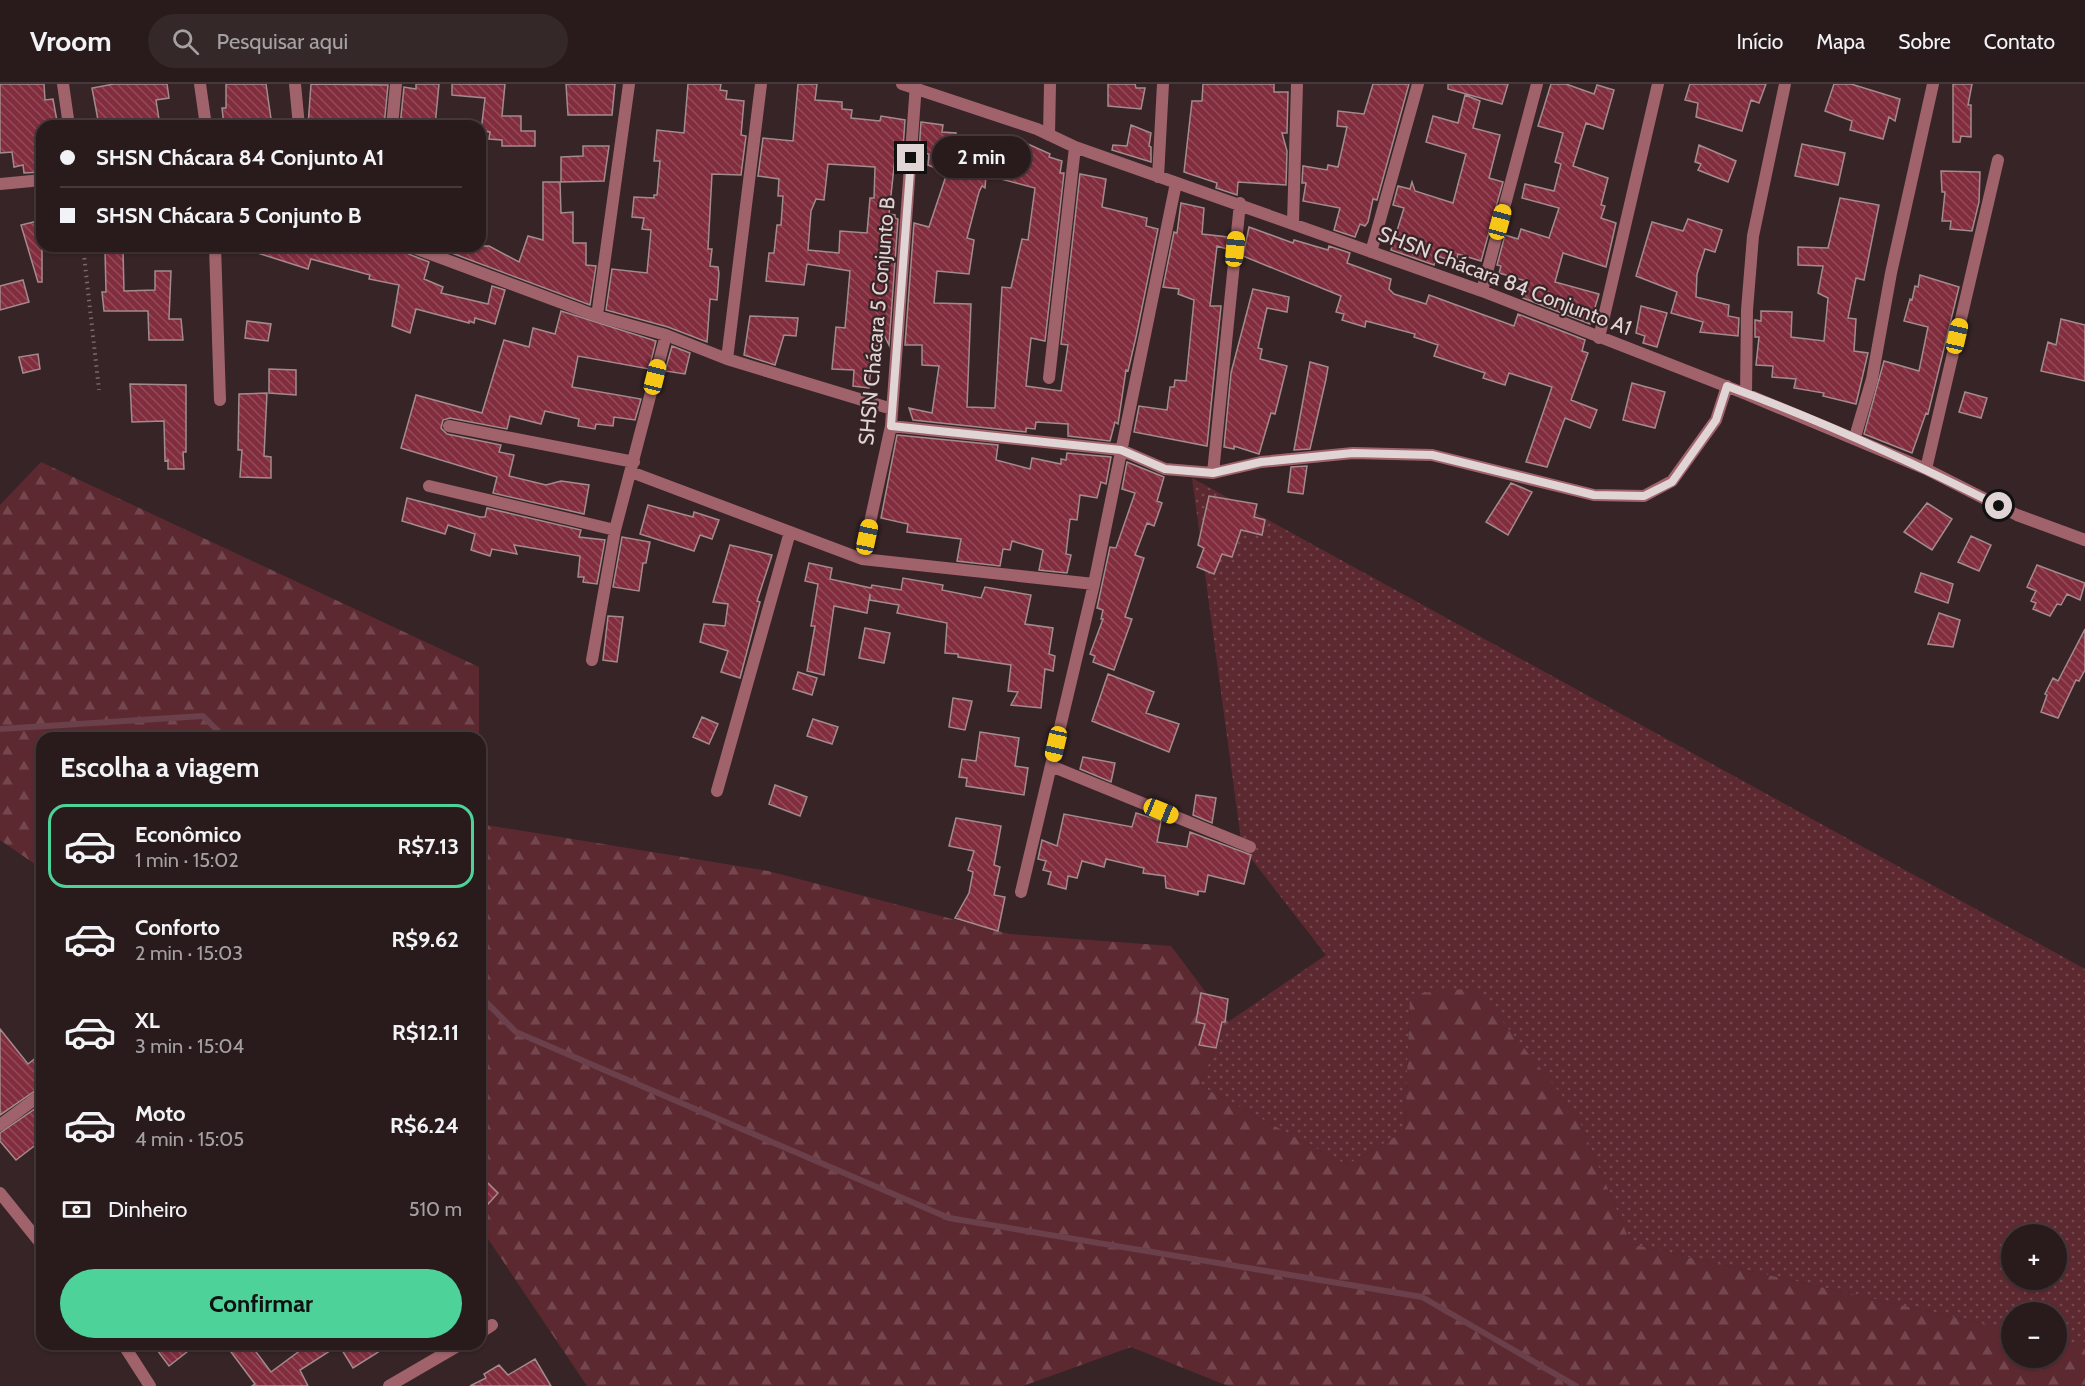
<!DOCTYPE html>
<html lang="pt">
<meta charset="utf-8">
<style>
body{margin:0;font-family:Cabin,sans-serif;background:#352829;color:#f1f3f6;height:100vh;display:flex;flex-direction:column;font-size:22px;white-space:nowrap}
*{box-sizing:border-box;margin:0}
p{font-size:20px;color:#a5a1a3}
.icon{flex:none;width:33px;height:33px;fill:none;stroke:currentColor;stroke-width:2;stroke-linecap:round;stroke-linejoin:round}
.map{position:relative;flex:1;overflow:hidden}
.details{position:absolute;left:36px;top:648px;width:450px;height:618px;display:flex;flex-direction:column;background:#291b1c;border-radius:18px;box-shadow:0 2px 4px #0004,0 0 0 2px #45393b}
.details>*{flex:none}
.guide{position:absolute;left:36px;top:36px;width:450px;height:132px;border-radius:18px;box-shadow:0 2px 4px #0004,0 0 0 2px #45393b;display:grid;align-content:center;height:132px;padding:0 24px;background:#291b1c}
.controls{position:absolute;left:2001px;top:1140px;display:grid;gap:12px}
.controls a{display:grid;place-items:center;width:66px;height:66px;border-radius:50%;background:#291b1c;box-shadow:0 2px 4px #0004,0 0 0 2px #45393b;font-size:30px}
.end{position:absolute;width:27px;height:27px;margin:-14px;border:8px solid #e1d4d5;background:#111;box-shadow:0 0 0 3px #111}
.from{border-radius:50%}
.bubble{position:absolute;height:42px;border-radius:21px;background:#291b1c;box-shadow:0 2px 4px #0004,0 0 0 2px #45393b;font-size:20px;font-weight:800;line-height:42px;text-align:center}
.car{position:absolute;width:18px;height:36px;margin:-18px -9px;border-radius:8px;box-shadow:0 0 4px 2px #0007;background:linear-gradient(#f5c518 24%,#345 0 40%,#f5c518 0 76%,#345 0 86%,#f5c518 0)}
.guide b{display:flex;align-items:center;gap:21px;height:57px;font-size:22px}
.guide b+b{border-top:2px solid #45393b}
.guide i{width:15px;height:15px;background:#f1f3f6}
ul{padding:0;list-style:none}
li{display:flex;align-items:center;gap:18px;height:84px;margin:0 12px 9px;padding:0 12px;border:3px solid transparent;border-radius:18px}
li div{flex:1}
li b{display:block;font-size:22px}
li em{font-style:normal;font-weight:800}
li.current{border-color:#4dd39a}
li>.icon{width:54px;height:54px;stroke-width:1.5}
h2{padding:0 24px;font-size:27px;line-height:72px}
.pay{display:flex;align-items:center;gap:15px;height:66px;padding:0 24px;font-size:22px}
.pay p{margin-inline-start:auto}
.action{display:flex;gap:12px;margin-top:auto;padding:12px 24px}
.action a{flex:1;height:69px;border-radius:36px;background:#4dd39a;color:#111;font-size:24px;font-weight:800;line-height:69px;text-align:center}
header{display:flex;align-items:center;gap:36px;box-sizing:border-box;height:84px;padding:0 30px;background:#291b1c;border-bottom:2px solid #45393b}
header strong{font-size:28px}
nav{display:flex;gap:33px;margin-inline-start:auto;font-size:21px}
.search{width:420px;height:54px;background:#352829;display:flex;align-items:center;gap:15px;box-sizing:border-box;padding:0 21px;border-radius:33px;color:#a5a1a3;font-size:22px}
.map>svg:first-child{display:block}
.grass{fill:url(#grass-dots);fill-rule:evenodd}
.forest{fill:url(#forest-firs)}
.lines{fill:none;stroke-linecap:round;stroke-linejoin:round}
.stream{stroke:#6b404a;stroke-width:6}
.building{fill:url(#building-back-hatch);stroke:#a38b8d;stroke-width:1.5;fill-rule:evenodd}
.path{stroke:#7a696a;stroke-width:4;stroke-dasharray:1.5 4.5;stroke-linecap:butt}
.minor{stroke:#a0636b;stroke-width:12}
.route{stroke:#e1d4d5;stroke-width:8}
.labels{text-anchor:middle;stroke-width:4.5;stroke-linejoin:round;paint-order:stroke}
.street-label{font-size:21px;fill:#e1d4d5;stroke:#372426}
</style>
<header>
<strong>Vroom</strong>
<div class="search"><svg class="icon" aria-label="search" viewBox="0 0 24 24"><circle cx="10" cy="10" r="6"/><path d="M15 15l6 6"/></svg>Pesquisar aqui</div>
<nav><a>Início</a><a>Mapa</a><a>Sobre</a><a>Contato</a></nav>
</header>
<div class="map">
<svg width="2085" height="1302" viewBox="0 0 2085 1302">
<defs>
<pattern id="grass-dots" width="8" height="8" patternUnits="userSpaceOnUse" patternTransform="scale(1.5)"><rect width="8" height="8" fill="#5d2931"/><path d="M2 2h.1M6 6h.1" fill="none" stroke="#74474e" stroke-width="1.8" stroke-linecap="round"/></pattern>
<pattern id="forest-firs" width="22" height="20" patternUnits="userSpaceOnUse" patternTransform="scale(1.5)"><rect width="22" height="20" fill="#5d2931"/><path d="M5 1l3.5 6h-7zM16 11l3.5 6h-7z" fill="#74474e"/></pattern>
<pattern id="building-back-hatch" width="6" height="6" patternUnits="userSpaceOnUse" patternTransform="scale(1.5)"><rect width="6" height="6" fill="#812d3e"/><path d="M-1 5l2 2M0 0l6 6M5-1l2 2" fill="none" stroke="#934b59"/></pattern>
</defs>
<rect width="100%" height="100%" fill="#372426"/>
<path class="grass" d="M1192,394L2085,885V1262L2057,1256L2056,1228H2012L2011,1246L1631,1160L1576,1029L1410,910L1405,1047L1347,1081L1199,1001L1228,938L1326,871L1242,763ZM2012,1150H2056V1196H2012Z"/>
<path class="forest" d="M41,378L479,583V654H42V785L0,756V421Z
M480,740L768,787L1010,850L1171,862L1228,938L1199,1001L1347,1081L1405,1047L1410,910L1476,904L1576,1029L1631,1160L2011,1246L2012,1274H2056L2057,1256L2085,1262V1302H1228L1131,1263L1023,1302H587L480,1143Z"/>
<g class="lines">
<path class="stream" d="M0,645L203,632L225,654
M480,912L516,948L949,1134L1422,1213L1576,1302"/>
</g>
<path class="building" d="M0,0H44L45,16L53,15L57,37L42,39V88L24,89L23,81L14,83L12,68L0,69Z
M114,0H167L169,14L156,16L160,42H105L104,35L98,36L92,4Z
M226,0H266L272,42H224L222,24H226Z
M311,0L388,1L384,42H308Z
M416,0H439L435,42H400L404,3L416,5Z
M452,0H505L502,32H521V47H535V62H502V56L489,55L490,48L481,47L485,14L452,11Z
M566,0H615L612,31H568Z
M688,0H721L720,6L727,7L726,15L744,17L741,51L746,52L741,91L712,90L708,165H712L710,182L718,183L719,189L717,216L710,215L707,258L668,243L606,226L612,185L647,189L651,146L642,145L644,134L632,133L634,113L654,114V111H657L660,77H654L657,46L684,49Z
M798,0H817L815,16L842,18V25L852,26L851,34L880,37L881,32L905,36L903,65L896,64L889,130L895,131V134L898,135L889,261L881,245L879,262L873,261L869,304L853,302L854,286L832,285L836,243L845,244L850,187L807,180L804,201L766,197L769,169H774L777,141H781L783,112H778L779,95L758,92L763,54L793,57ZM828,80L875,83L874,114H870L867,149L840,147L839,169L808,166L811,127L816,115L824,116Z
M1108,0H1135L1136,4H1145L1141,25L1108,22Z
M1203,0H1274V8H1288L1287,49H1282L1287,67L1286,101L1238,98L1237,111L1216,104L1217,99L1184,88L1192,17H1202Z
M1373,0H1409L1377,116L1373,115L1368,138L1365,142L1360,140L1355,153L1334,146L1340,124L1303,117L1306,99H1302L1303,82L1327,86L1328,81L1338,83L1347,43L1337,42L1338,27L1364,30Z
M1448,0H1508L1502,20L1448,5Z
M1551,0H1566L1594,10L1597,1L1614,6L1603,45L1586,39L1573,82L1608,94L1601,121L1605,122L1601,134L1616,139L1606,183L1563,169L1555,198L1599,210L1590,240L1523,214L1526,197L1499,189L1501,182L1497,181L1505,151L1518,155L1521,145L1549,154L1559,124L1522,114L1525,100L1554,107L1561,80L1555,78L1563,49L1538,42Z
M1690,0H1766L1759,19L1751,16L1742,47L1696,33L1698,19L1685,16Z
M1834,0H1851L1900,15L1895,37L1889,33L1883,55L1850,46L1852,37L1825,27Z
M1953,0H1972L1968,21H1971V53L1961,52L1960,58H1953Z
M1465,11L1480,17L1473,44L1500,51L1489,94L1503,98L1481,177L1458,170L1456,178L1437,172L1434,181L1391,166L1404,124L1393,121L1398,102L1410,105L1412,98L1415,107L1453,119L1466,70L1426,58L1433,32L1458,39Z
M921,38L943,41L942,48L956,49L955,54L1015,76L1017,55L1050,70L1049,73L1062,77L1060,89H1064L1045,257L1031,254L1026,302L1061,307L1068,261L1061,260L1080,90L1106,95L1102,123L1147,134L1146,142L1158,145L1136,253L1128,287L1126,286L1118,340L1115,338L1110,357L1068,352V340L1036,338L1035,345L1026,344V348L913,336L909,324L932,329L939,282L922,281V261H905L914,139L929,143L947,89L928,81L929,70L919,68ZM986,91L1035,104L1028,156L1022,155L1011,204L1002,203L995,324L967,323L971,220L934,219L937,187L969,190L974,156L967,154L979,108L982,102L985,104Z
M1131,41L1151,49L1149,62L1151,63V78L1112,66L1113,61L1127,62Z
M1802,60L1845,69L1838,101L1795,92Z
M1699,61L1736,77L1728,98L1698,86L1701,80L1695,78Z
M583,62H609L604,97L561,98V73L583,72Z
M1941,87L1980,88L1979,118L1972,147L1950,145L1951,137H1942L1945,108H1942Z
M543,98H560L561,129L573,128V159H586V181L596,182L590,221L433,162H489L519,178L528,152L543,156Z
M1840,114L1879,121L1864,196L1856,194L1848,234L1856,235L1854,267L1868,269L1856,320L1823,312L1824,309L1794,304L1796,295L1772,293L1773,282L1756,281L1759,253H1755V236L1761,237V227L1792,228L1791,253L1824,257L1828,214L1818,209L1823,182L1798,181V163L1828,164Z
M1181,119L1204,124L1202,150L1228,153L1227,165L1217,162L1210,222H1221L1207,362L1134,348L1139,322L1167,326L1170,303H1174L1175,296L1186,297L1194,216L1178,210L1179,205L1163,203L1174,148L1177,149Z
M1688,135L1722,146L1715,168L1705,165L1697,190L1696,213L1729,221L1728,232L1739,234L1738,252L1700,248L1703,238L1671,229L1677,208L1636,192L1652,138L1683,147Z
M42,136V198H38L21,141Z
M1249,143L1293,159L1294,156L1328,166L1329,162L1350,169L1347,179L1391,195L1389,205L1394,210L1426,220L1429,211L1514,242L1518,230L1585,256L1582,267L1588,269L1571,316L1597,326L1590,344L1565,334L1547,383L1526,378L1552,303L1509,289L1505,301L1483,294L1485,289L1434,272L1438,261L1414,253L1415,250L1366,237L1365,243L1342,236L1344,230L1336,228L1341,212L1243,172Z
M246,162H401L406,169L429,178L424,195L443,203L441,209L488,220L492,202L505,206L495,240L475,234L474,239L469,237V239L416,225L410,249L392,242L399,201L369,195L370,191L311,175L308,185L245,165Z
M105,166H123L124,207L155,206V187H171L169,235H181L183,256H149L148,227H104L102,208H106Z
M1920,191L1959,203L1928,330L1926,329L1912,369L1864,350L1884,277L1919,287L1928,243L1904,237L1910,215L1912,216L1915,202L1918,203Z
M23,196L29,218L0,226V202Z
M1253,205L1289,213L1287,228L1267,224L1258,264L1262,265L1260,275L1287,282L1275,330L1271,329L1259,370L1234,362V365L1224,363L1231,289Z
M1641,222L1667,229L1657,263L1643,259L1645,252L1636,249Z
M561,227L656,257L649,285L578,272L572,303L641,315L635,336L614,333L613,342L596,340L595,345L578,342L579,335L545,327L541,340L510,332L507,345L450,334L443,336L441,344L447,350L501,361L499,368L514,371L509,392L546,401L561,397L589,401L584,430L493,409L497,393L401,364L416,311L482,329L504,256L529,263L533,244L555,250Z
M750,232L798,234L796,252L784,251L775,281L744,271Z
M2061,235L2085,241V297L2041,287L2048,258L2056,261Z
M247,237L271,240L268,257L245,254Z
M672,262L690,269L685,290L665,287Z
M38,270L40,285L23,289L19,273Z
M1310,278L1328,283L1326,295L1310,365L1294,366Z
M269,285L296,286V311L269,309Z
M1632,299L1665,308L1655,344L1623,336Z
M130,300L186,301V368H183L184,385H168V376L165,377L164,337L132,338Z
M1965,308L1987,314L1981,334L1959,328Z
M267,309L264,372L271,373V394L240,393L242,366H238L239,310Z
M897,351L998,361L996,376L1030,385L1032,374L1061,380V375L1066,376L1067,369L1111,373L1106,400L1101,398L1097,414L1080,411L1077,436L1070,435L1066,470L1071,471L1067,489L1039,486L1043,466L1012,457L1010,466L1003,465L1000,482L957,477L961,455L907,448L908,440L881,434Z
M1127,378L1164,393L1157,417L1162,419L1154,442L1147,439L1135,471L1144,474L1125,533L1132,535L1114,586L1093,578L1095,572L1090,570L1103,535H1101L1103,526L1097,524L1110,463L1116,464L1135,409L1122,405Z
M1307,382L1303,410L1288,408L1291,383Z
M1511,399L1532,408L1508,451L1486,438Z
M1209,412L1257,420L1254,433L1265,436L1262,451L1241,446L1232,473L1222,470L1214,490L1197,483L1204,464L1198,461Z
M407,414L480,433H485L487,424L581,446L579,453L605,456L597,500L583,498L584,493H578L580,472L514,461L517,470L492,465L490,472L471,466L475,450L448,441L445,450L402,437Z
M1927,419L1952,435L1932,466L1904,448Z
M648,421L693,433L694,428L719,436L712,455L700,451L694,467L640,450Z
M1971,452L1991,461L1979,487L1958,478Z
M622,453L650,458L646,479H643L639,507L613,503Z
M730,461L772,471L757,517L760,518L740,594L721,588L728,567L700,558L704,540L725,542L728,520L713,518Z
M809,479L832,484L830,495L871,504L872,501L901,506L903,494L943,501L942,506L981,514L985,503L1031,511L1025,540L1053,544L1049,570L1055,572L1053,587L1045,585L1041,624L1011,621L1018,608L1008,607L1011,581L958,573V570L945,569L947,539L897,529L899,521L870,516V510L867,529L834,522L824,591L807,587L815,542H811L818,500L805,497Z
M2037,481L2085,499L2080,516L2067,510L2061,521L2057,520L2050,532L2033,525L2036,519L2031,517L2036,507L2027,503Z
M1921,489L1953,500L1948,519L1915,508Z
M1939,529L1960,536L1953,563L1928,560Z
M608,532L623,533L617,578L603,576Z
M865,544L890,549L884,579L859,574Z
M2085,545V586L2079,597L2076,596L2058,634L2041,628L2047,611L2045,610L2053,594L2058,597Z
M798,588L817,594L812,611L793,605Z
M1108,590L1154,608L1146,629L1179,640L1169,668L1092,637Z
M953,614L972,617L965,646L949,643Z
M702,633L718,640L709,660L693,653Z
M813,635L838,643L832,660L807,652Z
M980,648L1019,654L1015,682L1028,684L1024,711L966,702L967,694L959,693L962,675L976,677Z
M1083,673L1115,679L1111,698L1080,685Z
M775,701L807,713L800,732L769,720Z
M1196,711L1216,714L1212,739L1193,731Z
M1136,729L1161,737L1157,758L1187,763L1190,748L1251,771L1244,800L1208,791L1205,808L1198,807V811L1166,804L1165,792L1143,789L1144,784L1106,775L1104,783L1082,777L1077,794L1068,792L1066,805L1048,800L1051,788L1043,786L1046,777L1038,775L1042,756L1057,762L1064,730L1132,743Z
M956,734L1001,742L994,781L1000,783L994,811L1005,813L998,847L955,834L969,809L973,788L968,786L974,767L949,762Z
M1201,909L1228,915L1225,938H1222L1216,964L1199,961L1205,940L1196,938Z
M0,945L28,980L42,969V1002L0,1031Z
M42,1020V1056L16,1076L0,1057V1049Z
M480,1091L498,1109L480,1129Z
M165,1260H197L169,1282L157,1266Z
M225,1260H250L271,1288L309,1260H391L353,1284L339,1261L300,1286L308,1302H252L255,1300Z
M535,1275L551,1302H470L486,1294L484,1290L499,1281L508,1291Z"/>
<g class="lines">
<path class="path" d="M83,162L99,306"/>
<path class="minor" d="M63,0L69,42
M200,0L206,42
M295,0L299,42
M902,0L1037,45L1075,63L1482,207L1746,310L1926,385L2017,431L2085,456
M392,42L396,0
M1049,51L1050,0
M1158,93L1163,0
M0,100L42,96
M1293,139L1297,0
M215,162L220,316
M409,162L597,232L666,251L727,275L892,325
M1371,168L1418,0
M1482,207L1537,0
M597,232L629,0
M1599,254L1658,0
M727,275L761,0
M1049,294L1075,63
M1746,310L1747,226L1753,152L1785,0
M449,342L634,378
M891,342L1121,366L1165,385L1213,389L1261,378L1353,369L1432,371L1594,411L1644,412L1672,397L1716,336L1727,302
M1855,353L1872,295L1891,189L1933,0
M1926,385L1998,76
M631,388L862,475L1094,500
M1213,389L1240,119
M429,402L615,446
M862,475L891,342L916,0
M592,576L615,446L666,251
M1051,682L1250,763
M717,707L790,448
M1021,808L1094,500L1176,99
M0,1041L42,1010
M0,1109L42,1161
M480,1249L492,1241
M123,1260L150,1302
M389,1302L461,1260"/>
</g>
<g class="lines">
<path class="route" d="M911,74L891,342L1121,366L1165,385L1213,389L1261,378L1353,369L1432,371L1594,411L1644,412L1672,398L1716,336L1727,302C1820,336 1910,377 1999,422"/>
</g>
<g class="labels">
<g class="street-label">
<text transform="translate(1505 197) rotate(21)" y="7">SHSN Chácara 84 Conjunto A1</text>
<text transform="translate(877 237) rotate(-85)" y="7">SHSN Chácara 5 Conjunto B</text>
</g>
</g>
</svg>
<div class="controls">
<a>+</a>
<a>−</a>
</div>
<i class="end from" style="left:1999px;top:422px"></i>
<i class="end" style="left:911px;top:74px"></i>
<div class="bubble" style="left:932px;top:52px;width:99px">2 min</div>
<i class="car" style="left:1500px;top:138px;rotate:15deg"></i>
<i class="car" style="left:1235px;top:165px;rotate:6deg"></i>
<i class="car" style="left:1957px;top:252px;rotate:13deg"></i>
<i class="car" style="left:655px;top:293px;rotate:14deg"></i>
<i class="car" style="left:867px;top:453px;rotate:12deg"></i>
<i class="car" style="left:1056px;top:660px;rotate:193deg"></i>
<i class="car" style="left:1161px;top:727px;rotate:112deg"></i>
<div class="guide">
<b><i class="from"></i>SHSN Chácara 84 Conjunto A1</b>
<b><i></i>SHSN Chácara 5 Conjunto B</b>
</div>
<section class="details">
<h2>Escolha a viagem</h2>
<ul>
<li class="current"><svg class="icon" aria-label="car" viewBox="0 0 24 24"><path d="M5 17H2v-5l4-1 3-4h7l3 4 3 1v5h-3M9 17h6M6 11h13"/><circle cx="7" cy="17" r="2"/><circle cx="17" cy="17" r="2"/></svg><div><b>Econômico</b><p>1 min · 15:02</p></div><em>R$7.13</em></li>
<li><svg class="icon" aria-label="car" viewBox="0 0 24 24"><path d="M5 17H2v-5l4-1 3-4h7l3 4 3 1v5h-3M9 17h6M6 11h13"/><circle cx="7" cy="17" r="2"/><circle cx="17" cy="17" r="2"/></svg><div><b>Conforto</b><p>2 min · 15:03</p></div><em>R$9.62</em></li>
<li><svg class="icon" aria-label="car" viewBox="0 0 24 24"><path d="M5 17H2v-5l4-1 3-4h7l3 4 3 1v5h-3M9 17h6M6 11h13"/><circle cx="7" cy="17" r="2"/><circle cx="17" cy="17" r="2"/></svg><div><b>XL</b><p>3 min · 15:04</p></div><em>R$12.11</em></li>
<li><svg class="icon" aria-label="car" viewBox="0 0 24 24"><path d="M5 17H2v-5l4-1 3-4h7l3 4 3 1v5h-3M9 17h6M6 11h13"/><circle cx="7" cy="17" r="2"/><circle cx="17" cy="17" r="2"/></svg><div><b>Moto</b><p>4 min · 15:05</p></div><em>R$6.24</em></li>
</ul>
<div class="pay"><svg class="icon" aria-label="cash" viewBox="0 0 24 24"><path d="M3 7h18v10H3z"/><circle cx="12" cy="12" r="2"/></svg>Dinheiro<p>510 m</p></div>
<div class="action"><a>Confirmar</a></div>
</section>
</div>
